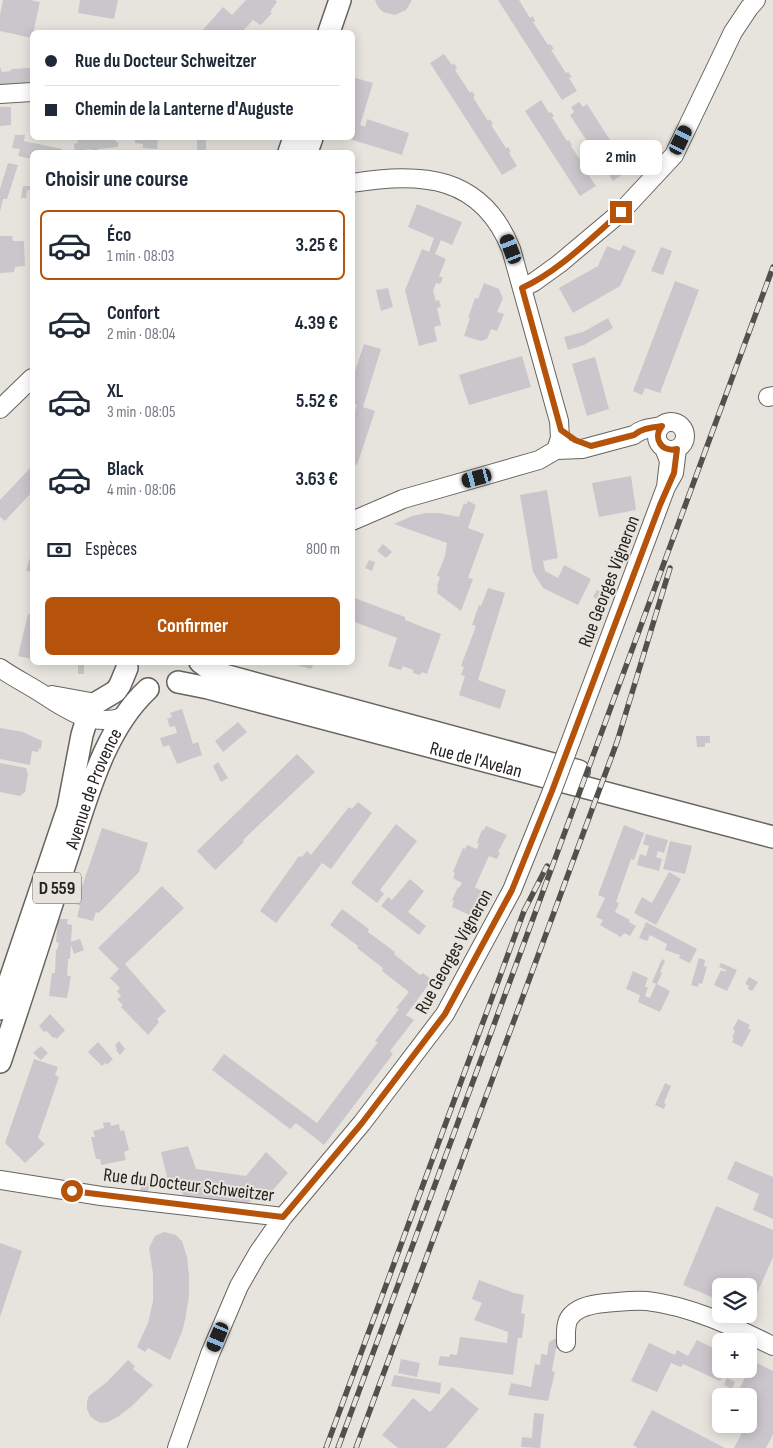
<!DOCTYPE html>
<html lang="fr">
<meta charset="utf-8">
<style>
body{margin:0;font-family:"Sofia Sans Condensed",sans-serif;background:#f6f6f7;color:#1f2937;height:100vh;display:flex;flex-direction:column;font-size:19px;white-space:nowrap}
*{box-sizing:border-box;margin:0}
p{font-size:16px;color:#747a83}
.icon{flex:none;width:28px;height:28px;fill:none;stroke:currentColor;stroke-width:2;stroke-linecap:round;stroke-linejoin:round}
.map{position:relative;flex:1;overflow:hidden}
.panel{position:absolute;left:30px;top:150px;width:325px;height:515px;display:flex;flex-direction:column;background:#fff;border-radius:8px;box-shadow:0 2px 12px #0003}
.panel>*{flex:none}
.hud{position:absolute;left:30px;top:30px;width:325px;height:110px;border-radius:8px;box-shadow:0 2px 12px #0003;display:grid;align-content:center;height:110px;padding:0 15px;background:#fff}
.controls{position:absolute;left:712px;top:1278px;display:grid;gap:10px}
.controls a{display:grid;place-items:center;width:45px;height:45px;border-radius:8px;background:#fff;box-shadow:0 2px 12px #0003;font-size:25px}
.end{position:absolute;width:22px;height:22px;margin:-11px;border:6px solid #b45309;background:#fff;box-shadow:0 0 0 2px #fff}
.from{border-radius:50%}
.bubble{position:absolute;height:35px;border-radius:8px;background:#fff;box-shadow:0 2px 12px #0003;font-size:16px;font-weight:700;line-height:35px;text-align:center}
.car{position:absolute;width:15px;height:30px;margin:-15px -8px;border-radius:6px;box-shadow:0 0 4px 1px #0007;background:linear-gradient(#222 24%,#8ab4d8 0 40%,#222 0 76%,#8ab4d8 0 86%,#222 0)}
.hud b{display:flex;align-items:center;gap:18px;height:48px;font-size:19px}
.hud b+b{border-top:1px solid #e0e1e3}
.hud i{width:12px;height:12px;background:#1f2937}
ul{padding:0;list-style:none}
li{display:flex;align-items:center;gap:15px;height:70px;margin:0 10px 8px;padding:0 5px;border:2px solid transparent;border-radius:8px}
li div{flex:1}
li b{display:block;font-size:19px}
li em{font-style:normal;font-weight:700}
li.on{border-color:#b45309}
li>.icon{width:45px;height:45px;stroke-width:1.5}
h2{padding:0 15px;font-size:22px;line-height:60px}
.pay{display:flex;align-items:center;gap:12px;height:55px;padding:0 15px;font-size:19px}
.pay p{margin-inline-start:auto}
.button{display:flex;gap:10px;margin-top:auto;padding:10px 15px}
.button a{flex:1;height:58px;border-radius:8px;background:#b45309;color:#fff;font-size:20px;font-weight:700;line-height:58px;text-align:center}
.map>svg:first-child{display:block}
.building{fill:#cac6cb}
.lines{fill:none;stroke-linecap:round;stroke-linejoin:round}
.minor-casing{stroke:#67645f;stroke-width:20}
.major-casing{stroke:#67645f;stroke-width:24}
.minor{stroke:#fff;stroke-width:18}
.major{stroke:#fff;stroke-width:21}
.rail-casing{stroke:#52504d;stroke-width:5.5}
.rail{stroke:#e7e4de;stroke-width:4;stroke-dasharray:11;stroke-linecap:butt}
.minor-bridge-casing{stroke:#67645f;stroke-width:20;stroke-linecap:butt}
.minor-bridge{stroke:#fff;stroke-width:18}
.route{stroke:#b45309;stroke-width:6}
.labels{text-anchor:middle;stroke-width:4;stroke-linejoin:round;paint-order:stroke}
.shield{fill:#e7e4de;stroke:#5e5c59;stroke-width:1}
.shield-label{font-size:18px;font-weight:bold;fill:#242220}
.street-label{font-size:19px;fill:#242220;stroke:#e7e4de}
</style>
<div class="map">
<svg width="773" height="1448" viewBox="0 0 773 1448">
<rect width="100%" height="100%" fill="#e7e4de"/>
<path class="building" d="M3,0H30L40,2L32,38L0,31V15Z
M80,0H118L114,19L78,13Z
M246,0H275L277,2L270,12L272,13L261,25L253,20L242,32H201L223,7L232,15Z
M375,0H412L406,10L395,15L383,12L378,7Z
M498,0H519L530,18L533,16L535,21L533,22L548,45L550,44L554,49L551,50L566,73L568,72L572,77L569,78L577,91L562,100Z
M444,54L452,65L454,63L457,68L455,70L470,93L472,91L475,96L473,97L481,110L488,121L490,119L493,124L491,125L506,148L508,147L511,152L509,153L517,166L502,175L430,63Z
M0,67L2,72L11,71V69L30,68V70H32V82H30V84L0,87Z
M352,77L373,83L360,125L365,127L367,119L409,133L402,155L346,138H352Z
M541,100L549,113L551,112L554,116L552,117L567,141L569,140L572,145L571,146L586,169L587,168L590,173L588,174L596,186L580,196L525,111Z
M579,102L583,107L587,104L629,170L613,181L570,115L574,112L571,107Z
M0,107H11V125L0,126Z
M15,135H25L24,141L62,149V152H32V159L18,156L20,149L12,148Z
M90,138H115L116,142H118V147L98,149V152H91V149L83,150V152H75L74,144L78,143L77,139Z
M135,138H158L157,149L143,148V144L135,143Z
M197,138H206V152H197Z
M8,163L18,165L7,199H3L0,212V189Z
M23,186H32V191L27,190L26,198H21Z
M417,204L462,222L452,245L441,240L435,254L446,259L439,276L443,278L440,284L436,283L433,291L436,301L439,300L441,307L437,308L441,325L434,327L437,341L419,346L405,290L422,249L429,252L434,238L408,227Z
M0,236H12L13,241H24L25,266L15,267L14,272L0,273Z
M623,245L636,251L620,286L573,313L559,288L598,266L607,246L620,251Z
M661,247L672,251L663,275L651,271Z
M675,281L699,290L660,393L645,388L642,395L633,391Z
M484,283L499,289L503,298L497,312L504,314L497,331L491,329L487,339L481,341L464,336L470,318H468L475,298L478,299Z
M388,288L393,307L381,311L376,290Z
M608,318L613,328L584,345L568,350L564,337L583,332Z
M364,344L381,349L363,407L375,411L357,465L352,463V419L357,405L352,404V380Z
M522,356L531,387L469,405L459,375Z
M595,357L609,409L587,416L572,364Z
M32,466V492L5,521L0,517V500Z
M631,476L636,510L599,517L592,483Z
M547,490L558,558L543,561L545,571L558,578L564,565L591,579L578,605L543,588L533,572L520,495Z
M468,501L476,505L468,528L484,534L468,578L473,579L461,611L437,593L438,587L437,586L440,577L437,576L445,556L447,543L394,524L412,516L426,513H439L459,517L464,503L466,505Z
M383,544L392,552L386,558L377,551Z
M32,551V573L26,570Z
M369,560L375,562L372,571L365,568Z
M488,588L505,593L478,680L506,690L500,709L459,695L465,676L461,675L464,667L461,666L476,626L472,625L479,605L481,606Z
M597,590L605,594L602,602L593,597Z
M352,597L405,617V620L441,634L427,674L422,672L420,675L413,673V670L403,666L401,670L388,666L397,638L352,621Z
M28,614L32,615V659L18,656Z
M285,662H315L311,669Z
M78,664H84V674H78Z
M182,709L193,744L198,742L202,755L177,764L169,745L163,747L160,738L177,733L175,726L170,727L167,719L172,717L170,713Z
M238,722L247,732L223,752L215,741Z
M0,728L23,732L42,741L41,749L39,748L38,752L32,751L30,765L0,759Z
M696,736H710V743H705V747H697Z
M297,754L315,772L243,840L244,842L215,870L197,851Z
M218,762L228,778L221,782L213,766Z
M0,763L26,768L28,774L25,792L20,796L0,792Z
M358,802L372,813L331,869L322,863L276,923L260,911L299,856L302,857L307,851L311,855L349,807L352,809Z
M396,824L417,841L380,890L384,894L377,903L351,883Z
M624,825L644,833L634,860L631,859L616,902L619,903L615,912L630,920L629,922L636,926L630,936L624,933L621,937L600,925L603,920L596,917L605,898L598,895Z
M486,826L507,835L498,852L500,853L497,859L489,856L475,887L483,892L480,898L479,896L472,909L475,910L472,916L452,907L454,901L452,900L458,887L459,888L462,883L453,878L455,873L453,872L463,848L465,849L467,845L477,849L479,844L477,843L482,830H484Z
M102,828L148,843L139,872L99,913L96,912L93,921L77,917L80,906L76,904Z
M646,834L668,840L664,853L658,851L656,857L662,859L659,871L637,865L640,854L646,856L649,846L643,844Z
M670,841L692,846L685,874L663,869Z
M669,872L681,879L656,925L634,913L642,897L652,903Z
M410,879L424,891L408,912L426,926L419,935L381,906L388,897L392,900Z
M162,886L184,908L125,964L166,1011L157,1019L159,1022L148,1035L121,1007L123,1005L117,999L121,996L117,991L120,988L110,978L119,969L98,948Z
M342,909L369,929L368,932L395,952L394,954L420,975L423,973L432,980L406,1015L414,1020L390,1051L393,1054L324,1145L296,1123L290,1129L212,1070L224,1054L317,1123L378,1042L375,1041L399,1009L396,1008L409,992L382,971L383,968L357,948L358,946L330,925Z
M58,919H68L67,924L72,925L70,959H68L67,976H71L67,998L49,996L52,973H55L56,950H57L59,943L56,942Z
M646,922L697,949L690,963L679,958L680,955L665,950L667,944L650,935L647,941L639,938Z
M80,939L84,950L74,954L70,942Z
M699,958L705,960L704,966L707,967L702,984L699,983L698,987L691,985Z
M662,959L665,961L660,972L662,973L657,984L670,991L660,1012L638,1002L640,995L626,989L633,971L648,978L645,986L648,988L645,996L650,998L656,984L652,982Z
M721,963L737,970L727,991L714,985L721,970L725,972L726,970L719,967Z
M749,977L758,982L752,991L748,989L749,986L745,984Z
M50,1014L65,1030L57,1039L54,1037L53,1038L47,1031L44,1032L39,1026Z
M738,1019L750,1025L748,1028L751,1030L742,1047L732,1042L734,1038L732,1037L735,1031L733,1029Z
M119,1041L125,1049L120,1055L116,1050L117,1049L115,1045Z
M98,1042L113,1059L107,1065L105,1063L102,1066L88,1052Z
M41,1046L48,1053L41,1060L33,1053Z
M34,1059L58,1067L55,1075L59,1077L38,1138L45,1144L25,1163L5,1143Z
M665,1083L671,1086L664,1103L666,1104L664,1109L655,1105Z
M110,1122L111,1126L119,1124L120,1131L124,1130L129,1150L124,1152L126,1160L101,1165L100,1159H96L91,1137H95L93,1131L104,1128L103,1123Z
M188,1146L196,1169L246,1176L266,1152L288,1173L263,1201L259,1199L249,1202L248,1207L183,1197V1194L173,1184L169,1185L161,1152Z
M735,1161L773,1177V1219L753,1210L759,1194L727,1179Z
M142,1182L150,1183L148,1192L140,1191Z
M716,1206L773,1230V1257L749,1312V1286H721V1301L683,1285Z
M164,1232L176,1235L182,1241L187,1257L189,1275V1296L185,1320L182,1332L170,1360L148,1348L145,1352L137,1347L148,1323L153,1301V1274L149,1248L155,1236Z
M0,1243L22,1251L0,1317Z
M479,1280L514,1293L524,1295L521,1313L525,1314L522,1338H518L513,1375L438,1365L440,1356L449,1357L450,1354L457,1355L460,1337L507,1343L508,1332L474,1320L482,1303L472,1299Z
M556,1338L559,1344V1348H556L552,1371L555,1372L548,1401L508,1395L511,1383L531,1387L535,1364L540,1365L541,1354L547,1355L549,1342Z
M697,1340L721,1352V1369H726L720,1381L683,1364L681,1367L671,1363L657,1392L631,1381L649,1343L675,1355L677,1350L688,1356Z
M401,1359L420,1363L417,1377L398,1373Z
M128,1360L135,1366L133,1369L153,1385L132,1406L119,1416L108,1422L101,1423L95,1420L90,1416L87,1409V1402L89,1396L107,1382Z
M753,1361L773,1371V1434L766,1448H734L743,1431L730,1424H749V1396H736Z
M394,1375L441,1383L440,1394L391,1386Z
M727,1378L735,1382L732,1389L724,1385Z
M452,1387L479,1409L446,1448H398L382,1435L413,1398L430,1412Z
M652,1410L725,1448H638L633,1445Z
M534,1413L544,1414L540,1448L521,1447L522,1437L532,1438Z"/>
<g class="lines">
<g class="minor-casing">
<path id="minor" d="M0,94L32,92
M352,183C422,171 482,176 511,249L559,421L560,438L556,450
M522,288L534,282L559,264L621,212L674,155L733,32L749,8L756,0
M768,397L773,396
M0,409L32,378
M657 436a14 14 0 1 1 28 0a14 14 0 1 1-28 0Z
M664,448L669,461L666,487L674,473L677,449
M352,521L403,499L539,460L556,450L582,449L634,435C642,428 651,428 661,426
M0,668C14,678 29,685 44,695C68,711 93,727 123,717
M52,695L96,703
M566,754L666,487
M0,1180L101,1196L283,1217
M566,1343C566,1335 565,1323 570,1317C577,1307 594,1304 605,1303C619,1302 633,1300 647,1301C691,1306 734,1327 773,1346
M177,1448L210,1354L239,1286L258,1253L283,1217L362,1123L445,1014L512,890L552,791"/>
</g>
<g class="major-casing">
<g id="major">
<path d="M329,32L340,0"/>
<path d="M289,152L294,138"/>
<path d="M307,152L312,138"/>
<path d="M200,662L213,672L579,771"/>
<path id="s1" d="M178,682L208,688L773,837"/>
<path d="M0,1009L68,808L82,735L89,712L96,703L116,691L120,685L127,668"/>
<path id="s2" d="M0,1062C24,992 46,921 69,852C88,795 104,730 148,689"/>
</g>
</g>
<use href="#minor" class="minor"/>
<use href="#major" class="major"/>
<g class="rail-casing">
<path id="rail" d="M326,1448L524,911L547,866
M338,1448L773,267
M356,1448L617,742L670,568"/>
</g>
<use href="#rail" class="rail"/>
<g class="minor-bridge-casing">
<path id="minor-bridge" d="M552,791L566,754"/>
</g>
<use href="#minor-bridge" class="minor-bridge"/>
</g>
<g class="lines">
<path class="route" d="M72,1191L283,1217L362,1123L445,1014L512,890L552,791L660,505L674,473L677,449C662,453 652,438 662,426C651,428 642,428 634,435L591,446L575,440L561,430L522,288C558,272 591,238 621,212"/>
</g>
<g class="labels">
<rect class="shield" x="33" y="872.5" width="48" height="31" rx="4"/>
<g class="shield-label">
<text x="57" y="894">D 559</text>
</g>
<g class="street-label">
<text transform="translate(608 581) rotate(-69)" y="7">Rue Georges Vigneron</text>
<text dy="7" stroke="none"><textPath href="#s1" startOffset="308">Rue de l'Avelan</textPath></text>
<text dy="7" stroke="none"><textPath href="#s2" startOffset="289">Avenue de Provence</textPath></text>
<text transform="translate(453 951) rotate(-61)" y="7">Rue Georges Vigneron</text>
<text transform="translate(189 1184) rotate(7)" y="7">Rue du Docteur Schweitzer</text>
</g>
</g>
</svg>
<div class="controls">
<a><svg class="icon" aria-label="layers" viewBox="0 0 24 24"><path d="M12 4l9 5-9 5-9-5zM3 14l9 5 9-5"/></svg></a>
<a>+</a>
<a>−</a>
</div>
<i class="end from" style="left:72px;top:1191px"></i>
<i class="end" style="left:621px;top:212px"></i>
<div class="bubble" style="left:580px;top:140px;width:82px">2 min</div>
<i class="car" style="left:681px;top:140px;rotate:26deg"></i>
<i class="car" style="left:511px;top:249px;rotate:339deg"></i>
<i class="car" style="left:477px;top:478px;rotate:255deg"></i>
<i class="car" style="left:218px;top:1337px;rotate:203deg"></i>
<div class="hud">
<b><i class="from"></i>Rue du Docteur Schweitzer</b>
<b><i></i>Chemin de la Lanterne d'Auguste</b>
</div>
<section class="panel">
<h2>Choisir une course</h2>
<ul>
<li class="on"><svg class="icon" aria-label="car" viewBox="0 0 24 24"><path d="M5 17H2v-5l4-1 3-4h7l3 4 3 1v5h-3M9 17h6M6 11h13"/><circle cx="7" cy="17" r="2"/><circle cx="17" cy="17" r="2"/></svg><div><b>Éco</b><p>1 min · 08:03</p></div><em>3.25 €</em></li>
<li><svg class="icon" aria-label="car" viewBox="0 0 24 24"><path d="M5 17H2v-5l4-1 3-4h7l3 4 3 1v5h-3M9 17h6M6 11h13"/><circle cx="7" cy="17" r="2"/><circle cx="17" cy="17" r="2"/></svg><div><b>Confort</b><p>2 min · 08:04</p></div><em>4.39 €</em></li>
<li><svg class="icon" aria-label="car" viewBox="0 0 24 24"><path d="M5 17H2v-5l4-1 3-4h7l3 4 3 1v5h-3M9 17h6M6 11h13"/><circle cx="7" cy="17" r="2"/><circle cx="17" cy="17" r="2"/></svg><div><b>XL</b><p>3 min · 08:05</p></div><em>5.52 €</em></li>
<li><svg class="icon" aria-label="car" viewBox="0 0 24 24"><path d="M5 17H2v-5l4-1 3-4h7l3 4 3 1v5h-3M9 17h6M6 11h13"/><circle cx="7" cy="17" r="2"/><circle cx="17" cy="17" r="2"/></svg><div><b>Black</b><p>4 min · 08:06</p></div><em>3.63 €</em></li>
</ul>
<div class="pay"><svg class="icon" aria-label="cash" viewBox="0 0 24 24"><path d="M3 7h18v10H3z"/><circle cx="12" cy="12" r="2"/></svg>Espèces<p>800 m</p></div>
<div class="button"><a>Confirmer</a></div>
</section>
</div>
